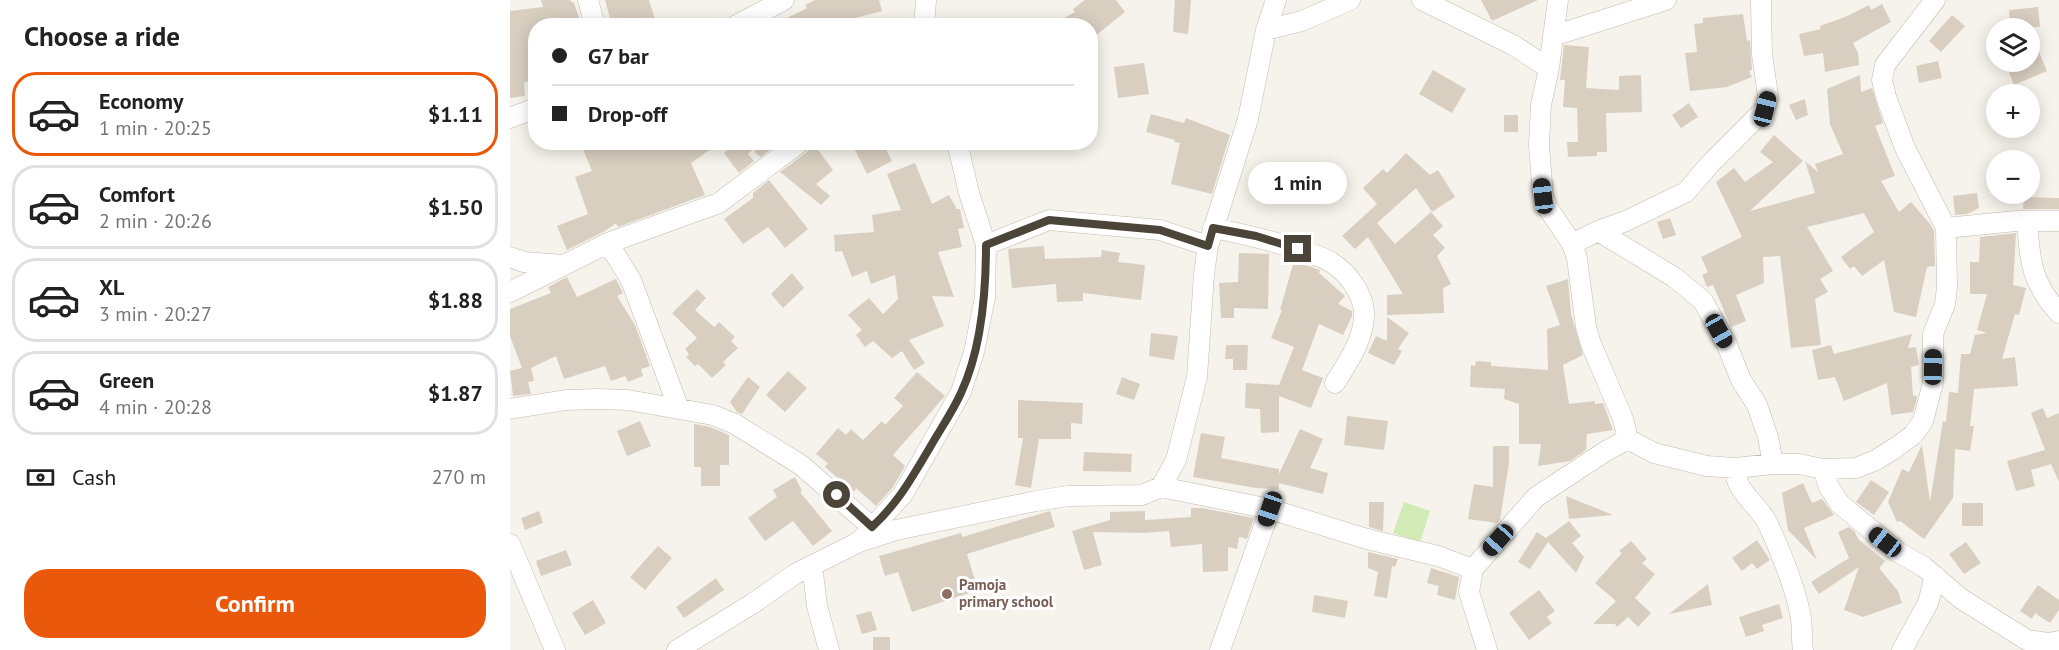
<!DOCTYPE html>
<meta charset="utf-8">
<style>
body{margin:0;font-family:"PT Sans",sans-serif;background:#f2f2f2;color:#222;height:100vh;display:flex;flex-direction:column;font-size:22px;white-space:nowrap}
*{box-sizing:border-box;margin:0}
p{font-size:20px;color:#767676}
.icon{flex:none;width:33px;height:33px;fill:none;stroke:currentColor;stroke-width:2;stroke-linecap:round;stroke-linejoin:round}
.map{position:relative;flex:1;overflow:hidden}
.drawer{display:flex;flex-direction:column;background:#fff;width:510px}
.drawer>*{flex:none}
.banner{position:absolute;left:18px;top:18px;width:570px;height:132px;border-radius:24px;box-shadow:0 3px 15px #0003;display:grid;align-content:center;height:132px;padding:0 24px;background:#fff}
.controls{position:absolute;left:1476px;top:18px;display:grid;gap:12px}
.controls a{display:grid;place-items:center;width:54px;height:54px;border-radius:50%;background:#fff;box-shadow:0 3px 15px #0003;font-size:30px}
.end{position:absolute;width:27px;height:27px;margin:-14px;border:8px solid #4b4439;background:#fff;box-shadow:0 0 0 3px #fff}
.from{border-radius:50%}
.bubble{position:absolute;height:42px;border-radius:21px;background:#fff;box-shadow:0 3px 15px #0003;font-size:20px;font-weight:700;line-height:42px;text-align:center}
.car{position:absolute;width:18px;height:36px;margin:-18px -9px;border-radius:8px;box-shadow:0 0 4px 2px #0007;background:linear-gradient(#222 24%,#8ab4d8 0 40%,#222 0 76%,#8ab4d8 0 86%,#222 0)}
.banner b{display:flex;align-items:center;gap:21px;height:57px;font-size:22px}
.banner b+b{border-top:2px solid #e0e0e0}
.banner i{width:15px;height:15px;background:#222}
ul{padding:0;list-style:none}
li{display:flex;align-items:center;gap:18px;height:84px;margin:0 12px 9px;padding:0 12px;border:3px solid #e0e0e0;border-radius:24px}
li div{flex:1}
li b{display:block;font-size:22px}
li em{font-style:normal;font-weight:700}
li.active{border-color:#ea580c}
li>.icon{width:54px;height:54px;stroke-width:1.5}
h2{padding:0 24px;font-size:27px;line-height:72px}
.pay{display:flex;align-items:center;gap:15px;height:66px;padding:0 24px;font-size:22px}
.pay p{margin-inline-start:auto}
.action{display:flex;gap:12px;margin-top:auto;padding:12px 24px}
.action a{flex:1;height:69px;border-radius:24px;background:#ea580c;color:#fff;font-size:24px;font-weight:700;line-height:69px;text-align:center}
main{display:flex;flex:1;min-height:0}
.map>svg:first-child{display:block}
.green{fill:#d2eab5}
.building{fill:#d8cfc1}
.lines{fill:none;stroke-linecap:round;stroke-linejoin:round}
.street-casing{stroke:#c2bbae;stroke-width:21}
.street{stroke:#fff;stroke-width:20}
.route{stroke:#4b4439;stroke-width:8}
.education-dot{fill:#8d6e63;stroke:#fff;stroke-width:2}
.labels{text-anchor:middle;stroke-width:6;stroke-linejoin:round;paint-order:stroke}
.education-label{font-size:15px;font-weight:bold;fill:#785e54;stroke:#fff;text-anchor:start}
</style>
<main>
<section class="drawer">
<h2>Choose a ride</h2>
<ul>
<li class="active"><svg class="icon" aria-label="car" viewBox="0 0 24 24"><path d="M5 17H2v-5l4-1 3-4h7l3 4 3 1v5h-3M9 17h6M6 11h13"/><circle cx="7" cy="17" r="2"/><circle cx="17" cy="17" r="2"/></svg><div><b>Economy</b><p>1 min · 20:25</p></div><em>$1.11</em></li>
<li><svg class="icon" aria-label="car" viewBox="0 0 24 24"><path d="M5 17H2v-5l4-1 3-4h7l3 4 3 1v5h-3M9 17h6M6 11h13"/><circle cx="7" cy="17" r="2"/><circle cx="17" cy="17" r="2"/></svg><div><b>Comfort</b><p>2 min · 20:26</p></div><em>$1.50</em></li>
<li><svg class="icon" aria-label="car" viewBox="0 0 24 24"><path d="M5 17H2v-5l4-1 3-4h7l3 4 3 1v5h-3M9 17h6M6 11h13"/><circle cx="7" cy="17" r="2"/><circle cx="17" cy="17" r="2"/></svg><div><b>XL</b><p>3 min · 20:27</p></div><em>$1.88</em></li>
<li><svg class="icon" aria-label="car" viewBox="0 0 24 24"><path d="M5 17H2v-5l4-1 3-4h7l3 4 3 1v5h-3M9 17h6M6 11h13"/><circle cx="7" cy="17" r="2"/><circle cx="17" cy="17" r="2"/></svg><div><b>Green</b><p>4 min · 20:28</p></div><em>$1.87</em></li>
</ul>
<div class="pay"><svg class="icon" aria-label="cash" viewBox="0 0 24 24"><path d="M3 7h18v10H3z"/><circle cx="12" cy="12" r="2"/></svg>Cash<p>270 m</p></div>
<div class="action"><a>Confirm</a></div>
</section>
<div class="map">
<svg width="1549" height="650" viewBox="0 0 1549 650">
<rect width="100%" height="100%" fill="#f6f3ec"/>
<path class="green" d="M894,502L920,511L910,542L883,533Z"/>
<path class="building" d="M31,0H59L64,3L72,26H23L24,41H18L22,81L14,82L15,96L0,98V11L33,7Z
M95,0H139L147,26H102Z
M305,0H369L372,11L345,18L350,26H261L297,8L295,5Z
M575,0H606L615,12L584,37L580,33V26H540L565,12L563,9Z
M665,0H681L678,34L663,32Z
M971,0H1028L982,21Z
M1372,4L1381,22L1343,43L1348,53L1349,65L1315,72L1313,53L1294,56L1289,34L1311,29L1310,26L1335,17L1359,5L1361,10Z
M1528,7L1530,27L1501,28L1499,10Z
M1233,14L1237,41L1240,40L1242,70L1239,71L1242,77L1217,87L1180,91L1175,53L1187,52L1184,24L1193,23V18Z
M1442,15L1455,26L1431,52L1419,41Z
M1520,31L1537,71L1504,85L1495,62H1520Z
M1054,45L1079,47L1076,88L1109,90V76L1131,75L1132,112L1096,113L1097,152H1087V156L1058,157L1057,142H1068L1067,108L1053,107L1055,80H1050Z
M1428,61L1432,78L1409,83L1406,66Z
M634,63L639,94L608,98L604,67Z
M923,70L956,89L942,113L909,94Z
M1350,75L1351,92L1362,88L1373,123L1365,126L1385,176L1371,181L1389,212L1401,202L1420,224L1424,231L1425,266L1417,267L1406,317L1384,312L1374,260L1352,276L1344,266L1340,269L1331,257L1364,232L1354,213L1297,227L1323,271L1310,279L1318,292L1305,299L1311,345L1281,348L1270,256L1253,257L1254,283L1226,295L1236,321L1221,327L1203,285L1197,287L1192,275L1198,272L1191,257L1232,237L1206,182L1224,168L1235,182L1263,162L1250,152L1264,135L1293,161L1240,211L1305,193L1295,161L1308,172L1305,164L1333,154L1320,124L1317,89Z
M1295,99L1298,115L1286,120L1279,105Z
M1179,103L1188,117L1171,128L1162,115Z
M641,114L674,123L676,118L720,135L702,194L661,184L670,143L664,142L665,140L636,132Z
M994,115H1008V132H994Z
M70,142H211L181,163L195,195L108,227L106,223L95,231L57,250L47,226L78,214L65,177L82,171Z
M228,142H250L238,154L244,161L229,173L214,153Z
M257,142H269L251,157L244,152Z
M341,142H372L382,161L357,174Z
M305,146L323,170L306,184L320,196L311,205L270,172Z
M896,153L920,175L928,170L945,197L922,212L906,188L867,223L885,244L921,212L933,226L923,235L935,248L927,256L941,284L933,288L934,313L877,315V295L893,294L858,237L845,249L832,236L867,204L853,188L873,169L877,173Z
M405,163L422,204L439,195L447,209H450L454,228L448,229L452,247L428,252L444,297L422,296L434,326L399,340L415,363L404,370L392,351L382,358L363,341L355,347L346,335L352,330L338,315L359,298L373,314L388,299L385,275L361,284L357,271L342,277L332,251L325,252L324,235L364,232L362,215L391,210L377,174Z
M259,180L298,229L275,248L258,227L233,244L214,219L243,198V193Z
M1467,193L1469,208L1457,214L1445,215L1443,196Z
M1514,197L1549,198V209H1513Z
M1160,218L1166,235L1153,239L1147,222Z
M1506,233L1503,285L1516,288L1509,315L1505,314L1492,359L1505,357L1508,386L1464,389L1460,426H1464L1460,451L1445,449L1443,498L1414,539L1390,521L1387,522L1378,502L1392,469L1399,472L1412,445L1420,502L1433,421L1436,422L1439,392L1448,393L1451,354H1460L1465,335L1477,333L1467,330L1477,294H1460V262H1469L1470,237Z
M534,246L535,259L591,257L592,250L610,253L608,262L635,265L631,300L573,293V301L547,302L546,284L502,288L498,249Z
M729,253L759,254L758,309L724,308V318H711L709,283L728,282Z
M784,261L810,270L809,273L835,296L828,304L842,311V316L833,335L809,324L792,370L813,378L801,408L769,396V432L751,433L750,409L735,408L736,383L769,385L784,347L761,338L772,310H770Z
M282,273L294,288L273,308L261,294Z
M57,277L67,297L106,279L113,293L107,296L125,325L140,366L131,369L133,376L118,382L115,376L101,381L95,366L54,379L46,356L21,368L24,381L18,382L21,394L3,396L0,371L12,368L0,336V309L41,293L38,287Z
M1058,279L1061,314L1073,355L1053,365L1059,404L1085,401V404L1093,403L1103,430L1077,434L1076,450L1060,461L1028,466L1031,444H1009V404L994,399L995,389L960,387L961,365L965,366L966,361L981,362V366L1038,370L1037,329L1050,325L1036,286Z
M187,289L196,298L185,310L204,327L209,322L225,337L221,341L228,348L213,362L216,365L202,378L188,364L185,366L176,357L179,354L175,349L187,338L162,313Z
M877,317L899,333L888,349L892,351L884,365L858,353L866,336L877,341Z
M641,333L668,336L664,360L639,356Z
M1402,334L1398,348L1406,347L1409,365L1401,367L1403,396L1406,395L1407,398L1403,412L1381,415L1377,383L1334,401L1325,377L1308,380L1302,350L1321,345L1324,354Z
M716,345H738L737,370H723V359H715Z
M278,371L297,388L275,412L256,395Z
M407,372L435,396L383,455L395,466L383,487L366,506L346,488L344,492L315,467L318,463L306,454L328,428L336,435L341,429L353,440L372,421L375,425L393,406L384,398Z
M238,377L250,387L232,414L227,412L220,402Z
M612,377L630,384L624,400L606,394Z
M508,400L573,403L572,424L561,423V439H529L521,488L505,485L513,438H508Z
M1533,408L1537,418L1549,413V482L1541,464L1521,470L1525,486L1506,491L1497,461L1535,450L1521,413Z
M837,416L878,421L874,450L834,445Z
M130,421L141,446L117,456L107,431Z
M184,424L200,427L219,435V465H210V486H191V467H184Z
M790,429L813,439L800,468L818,473L813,494L769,483V489L746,488L683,477L691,433L715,437L711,458L769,469V474Z
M983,446H999V463L990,520L987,523L958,519L964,484L983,487Z
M574,452L622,454L621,472L573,471Z
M285,477L292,491L290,492L322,531L303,546L283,521L255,541L238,518L267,497L263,490Z
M1361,480L1379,492L1364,515L1346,502Z
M1293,483L1302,503L1312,499L1324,515L1294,528L1307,560L1278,530L1272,493Z
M1056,496L1103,515L1059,519Z
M859,502H874L873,531L859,527Z
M1452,503H1473V526H1452Z
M681,508H692L744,518L737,539L729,537L727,549L718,547V571L693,572L692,544L661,547L659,531L634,533L583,532L592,565L574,570L562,531L600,520V512L635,511V520L681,517Z
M29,511L33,523L15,530L11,518Z
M540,511L545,527L457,554L468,590L402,612L388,572L375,576L369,556L451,533L452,537Z
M1059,521L1071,536L1062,543L1074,557L1066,573L1038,542L1020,569L1008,562L1027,532L1036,538Z
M1339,527L1345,532L1348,539L1375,561L1369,568L1388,591L1392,603L1353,617L1334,610L1349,567L1309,594L1301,582L1339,558L1328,532Z
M1247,540L1260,560L1247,569L1242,563L1232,571L1222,558Z
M1121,541L1137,559L1132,563L1145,574L1125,598L1141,613L1128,627L1118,617L1107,627L1105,624H1083L1106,601L1085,583L1112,553L1109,551Z
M1456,542L1471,563L1454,574L1439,554Z
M148,546L162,558L135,590L120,577Z
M56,550L62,565L31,576L26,561Z
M858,552L888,559L885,567L882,566L877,598L864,596L868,572L858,568Z
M921,568L949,577L945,600L927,595L929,586L917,583Z
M206,578L214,590L174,618L166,607Z
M1198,584L1202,605L1159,614Z
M1528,585L1549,600V610L1540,623L1525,613L1522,619L1510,611Z
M1029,590L1045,611L1037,617L1042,623L1019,640L999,613Z
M804,595L838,601L835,618L802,612Z
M83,600L96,623L75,635L62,613Z
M1269,604L1273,618L1252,625L1254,631L1236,637L1229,617Z
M361,611L367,630L352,634L346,615Z
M363,637H380V650H363Z"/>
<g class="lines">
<g class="street-casing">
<path id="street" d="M78,0L85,26
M912,0L1003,45L1039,68
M1048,0L1039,68L1031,105L1029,145L1033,196L1038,208L1062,244L1067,258L1076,327L1081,344L1113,419L1118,439
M225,26L274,0
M414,26L416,0
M756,30L792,21L840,0
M1043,36L1156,0
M0,118L26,108
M1517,221C1520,261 1521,282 1549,313
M703,228C734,234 763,241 793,251C802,254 814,257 822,263C837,272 853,293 854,312C855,338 838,362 825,383
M1436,228L1506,221H1549
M1088,231L1164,277L1193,301L1217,345L1231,380L1247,405L1258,437L1263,464
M98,243L209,203L290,142
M1062,244L1088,231L1116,221L1176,192L1200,164L1255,109L1258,96L1252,54L1251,0
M476,245L539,220L650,230L698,246
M0,257L14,262L53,265
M0,292L98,243L121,280L169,409
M0,409L56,400L88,399L118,400L203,415L225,424L291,465L362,527
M1225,468C1225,492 1247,503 1257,522C1269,547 1285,587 1290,613C1293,625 1291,638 1293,650
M1313,469L1319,487L1330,504L1388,552L1414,567L1450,598L1517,640L1538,643L1549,641
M651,487L760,509L857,539L928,556L963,569
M350,541L393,494L451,392L464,352L475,297L476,245L459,193L447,142
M0,544L45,650
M302,565L307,606L319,650
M167,650L242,604L285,574L349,542L386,530L526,501L558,496L632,495L651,487L666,460L687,377L694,274L698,246L738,119L756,30L766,0
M710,650L760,509
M977,650L959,592L963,569L1026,497L1096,451L1118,439L1144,453L1197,466L1225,468L1263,464H1289L1313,469L1346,468L1366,460L1385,448L1403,435L1413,421L1423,383V334L1435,304L1437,287L1436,228L1395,148L1376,97L1372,80L1375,65L1425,0
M1392,650L1418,603L1425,576"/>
</g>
<use href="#street" class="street"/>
</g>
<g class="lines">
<path class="route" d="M327,495L362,527C388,503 401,479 419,449C429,431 442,413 451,393C471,350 476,292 476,245L539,220L650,230L698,246L703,228L746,236L788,249"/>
</g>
<circle class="education-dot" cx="437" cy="594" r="6"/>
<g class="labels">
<g class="education-label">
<text x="449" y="590">Pamoja<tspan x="449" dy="17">primary school</tspan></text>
</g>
</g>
</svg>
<div class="controls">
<a><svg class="icon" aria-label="layers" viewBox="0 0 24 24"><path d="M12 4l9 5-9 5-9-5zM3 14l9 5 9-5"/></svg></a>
<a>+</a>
<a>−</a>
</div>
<i class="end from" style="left:327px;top:495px"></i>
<i class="end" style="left:788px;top:249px"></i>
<div class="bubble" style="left:738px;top:162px;width:99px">1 min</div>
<i class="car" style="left:1255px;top:109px;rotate:14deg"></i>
<i class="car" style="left:1033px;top:196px;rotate:353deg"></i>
<i class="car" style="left:1209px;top:331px;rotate:151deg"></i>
<i class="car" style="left:1423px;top:367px;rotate:1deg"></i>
<i class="car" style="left:760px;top:509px;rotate:199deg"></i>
<i class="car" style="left:988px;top:540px;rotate:222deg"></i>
<i class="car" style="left:1375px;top:542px;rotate:308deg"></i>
<div class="banner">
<b><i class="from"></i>G7 bar</b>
<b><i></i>Drop-off</b>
</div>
</div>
</main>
